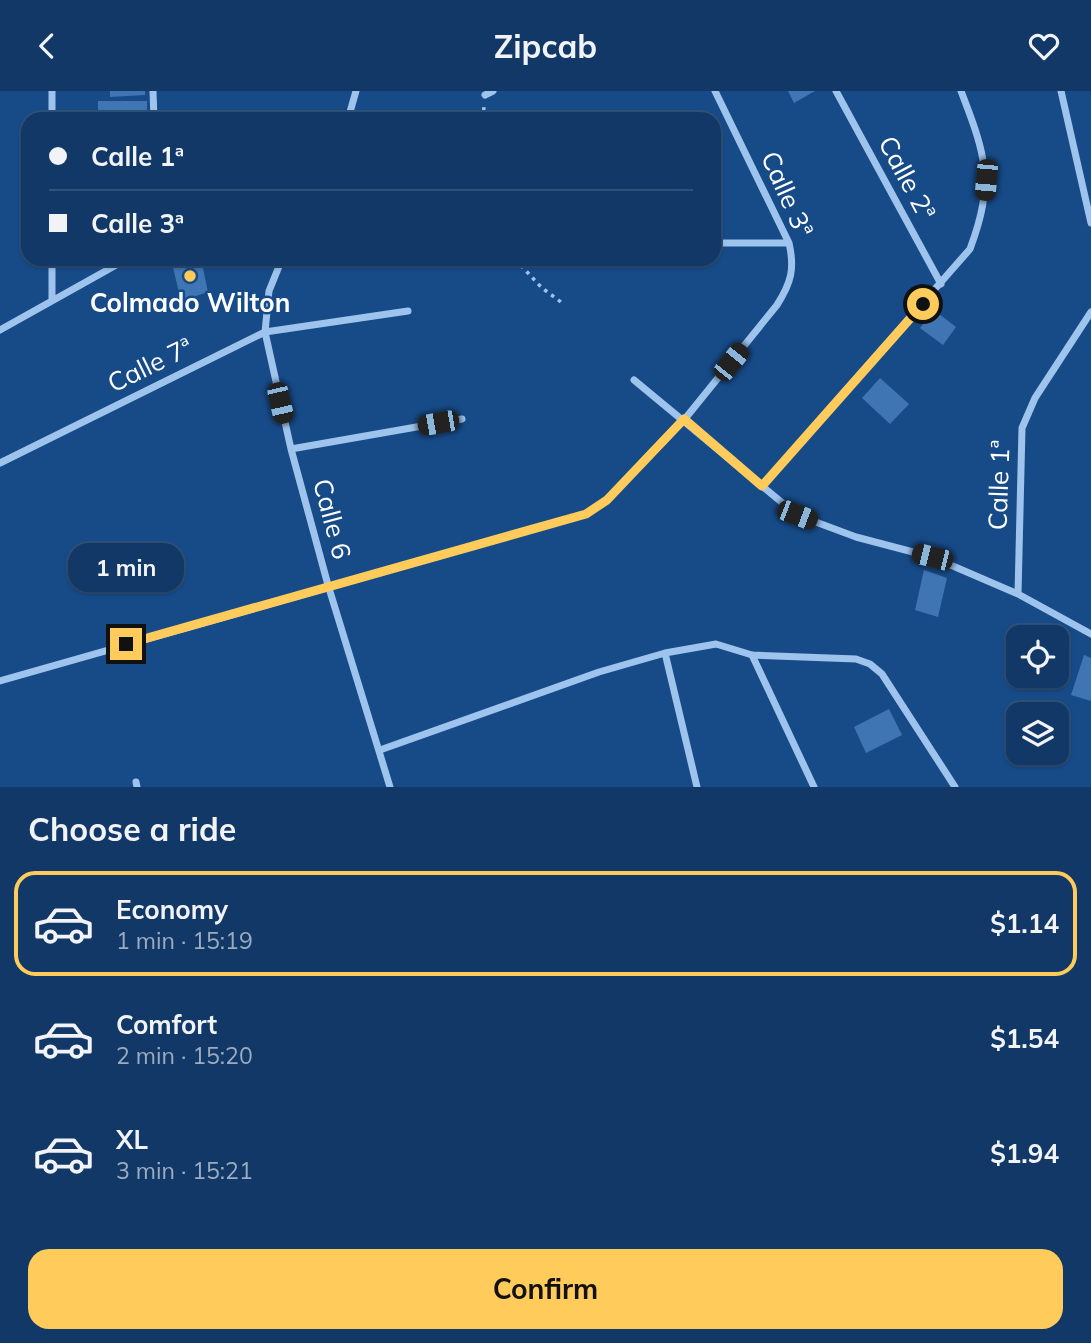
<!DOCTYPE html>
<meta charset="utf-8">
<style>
body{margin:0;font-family:Mulish,sans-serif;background:#1e436f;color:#f1f3f6;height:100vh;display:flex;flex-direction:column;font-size:26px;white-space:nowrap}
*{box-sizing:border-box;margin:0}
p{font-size:23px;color:#9cacbf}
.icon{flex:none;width:38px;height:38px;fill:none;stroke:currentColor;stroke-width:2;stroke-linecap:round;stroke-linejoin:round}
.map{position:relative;height:696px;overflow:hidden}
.details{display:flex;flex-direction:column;background:#113866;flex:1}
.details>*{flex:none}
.hud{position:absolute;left:21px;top:21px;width:700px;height:154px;border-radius:21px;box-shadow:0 2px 5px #0004,0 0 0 2px #30527a;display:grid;align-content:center;height:154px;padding:0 28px;background:#113866}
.buttons{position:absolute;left:1006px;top:534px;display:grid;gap:14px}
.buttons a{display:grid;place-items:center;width:63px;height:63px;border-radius:14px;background:#113866;box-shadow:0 2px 5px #0004,0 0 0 2px #30527a;font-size:35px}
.end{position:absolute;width:32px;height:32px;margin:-16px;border:9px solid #ffcb5b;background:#111;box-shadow:0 0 0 4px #111}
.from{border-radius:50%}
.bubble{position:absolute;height:49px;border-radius:21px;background:#113866;box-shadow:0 2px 5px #0004,0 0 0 2px #30527a;font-size:23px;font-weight:700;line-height:49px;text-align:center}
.car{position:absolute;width:21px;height:42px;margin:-21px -10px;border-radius:9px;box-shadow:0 0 5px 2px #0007;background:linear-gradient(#222 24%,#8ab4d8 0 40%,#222 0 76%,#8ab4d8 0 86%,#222 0)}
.hud b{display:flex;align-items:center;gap:24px;height:66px;font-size:26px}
.hud b+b{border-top:2px solid #30527a}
.hud i{width:18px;height:18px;background:#f1f3f6}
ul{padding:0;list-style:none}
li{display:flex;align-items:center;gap:21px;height:105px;margin:0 14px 10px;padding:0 14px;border:4px solid transparent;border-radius:21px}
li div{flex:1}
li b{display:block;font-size:26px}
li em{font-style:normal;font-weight:700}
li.active{border-color:#ffcb5b}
li>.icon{width:63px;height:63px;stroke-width:1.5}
h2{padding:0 28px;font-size:32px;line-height:84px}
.primary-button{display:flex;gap:14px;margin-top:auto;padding:14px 28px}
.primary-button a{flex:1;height:80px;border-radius:21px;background:#ffcb5b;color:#111;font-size:28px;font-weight:700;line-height:80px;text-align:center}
header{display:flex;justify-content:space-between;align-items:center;height:91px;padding:0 28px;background:#113866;font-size:32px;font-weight:700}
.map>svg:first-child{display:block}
.building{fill:#3f75b2}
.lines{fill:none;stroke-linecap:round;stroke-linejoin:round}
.path{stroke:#9ec4ee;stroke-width:3.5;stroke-dasharray:3.5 5;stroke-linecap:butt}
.street{stroke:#9ec4ee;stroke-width:7}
.route{stroke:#ffcb5b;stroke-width:9}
.poi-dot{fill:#ffcb5b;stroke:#174b88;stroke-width:2.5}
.labels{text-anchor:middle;stroke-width:5;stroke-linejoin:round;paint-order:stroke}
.street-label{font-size:26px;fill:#fff;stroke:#174b88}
.poi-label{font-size:26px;font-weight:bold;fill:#fff;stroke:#174b88}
</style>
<header><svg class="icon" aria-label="back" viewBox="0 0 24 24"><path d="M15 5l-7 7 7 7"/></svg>Zipcab<svg class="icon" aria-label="heart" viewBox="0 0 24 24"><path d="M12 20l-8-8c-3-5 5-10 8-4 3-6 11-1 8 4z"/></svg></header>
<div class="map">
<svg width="1091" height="696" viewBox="0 0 1091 696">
<rect width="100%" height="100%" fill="#174b88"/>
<path class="building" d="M110,0H145V4L110,6Z
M788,0H815L794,12Z
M98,10H147V28H98Z
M171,168H201L208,201L181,210Z
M934,219L956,236L943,254L920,237Z
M880,287L909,313L890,333L862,307Z
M924,479L947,487L938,526L915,519Z
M1084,564L1091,567V610L1071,604Z
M889,618L902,644L866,662L854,636Z"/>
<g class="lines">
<path class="path" d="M483,28L484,16
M515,168L542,197L561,211"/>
<path class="street" d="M153,0L154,28
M836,0L941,193
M1061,0L1091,132
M485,4L493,0
M52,28V0
M348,28L356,0
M714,152H789
M282,168L269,200L265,241L291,358L328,494L390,696
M52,209V168
M0,239L127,168
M634,289L797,424L856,446L932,466L1018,503L1091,543
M291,358L462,328
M0,372L265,241L408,220
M762,395L970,158C995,91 986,65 961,0
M1018,503L1022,337L1035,307L1091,221
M665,562L697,696
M752,564L814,696
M0,590L586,423L607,409L684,329L777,214C791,192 795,178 789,152L715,0
M380,659L599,581L665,562L716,553L752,564L856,568L870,573L882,583L955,696
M136,691L137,696"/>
</g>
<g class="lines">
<path class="route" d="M126,553L586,423L607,409L684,328L762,395L923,213"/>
</g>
<circle class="poi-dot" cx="190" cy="185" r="7"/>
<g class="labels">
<g class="street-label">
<text transform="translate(907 87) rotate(62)" y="9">Calle 2ª</text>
<text transform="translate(787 103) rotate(66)" y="9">Calle 3ª</text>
<text transform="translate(150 274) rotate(-26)" y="9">Calle 7ª</text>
<text transform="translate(999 394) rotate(-88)" y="9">Calle 1ª</text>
<text transform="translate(332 428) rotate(75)" y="9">Calle 6</text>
</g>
<g class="poi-label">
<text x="190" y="221">Colmado Wilton</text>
</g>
</g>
</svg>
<div class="buttons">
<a><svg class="icon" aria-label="locate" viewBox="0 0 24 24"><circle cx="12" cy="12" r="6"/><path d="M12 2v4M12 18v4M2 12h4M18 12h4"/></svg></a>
<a><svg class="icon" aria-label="layers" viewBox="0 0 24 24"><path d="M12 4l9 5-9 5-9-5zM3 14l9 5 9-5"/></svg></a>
</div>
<i class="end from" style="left:923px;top:213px"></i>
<i class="end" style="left:126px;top:553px"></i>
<div class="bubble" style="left:68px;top:452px;width:116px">1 min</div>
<i class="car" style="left:986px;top:89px;rotate:185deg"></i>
<i class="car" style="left:731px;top:271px;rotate:39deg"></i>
<i class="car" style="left:280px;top:312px;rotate:167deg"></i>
<i class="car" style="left:438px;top:332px;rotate:260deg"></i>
<i class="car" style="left:797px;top:424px;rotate:111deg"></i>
<i class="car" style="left:932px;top:466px;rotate:284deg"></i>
<div class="hud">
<b><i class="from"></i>Calle 1ª</b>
<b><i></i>Calle 3ª</b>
</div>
</div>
<section class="details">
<h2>Choose a ride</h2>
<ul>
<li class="active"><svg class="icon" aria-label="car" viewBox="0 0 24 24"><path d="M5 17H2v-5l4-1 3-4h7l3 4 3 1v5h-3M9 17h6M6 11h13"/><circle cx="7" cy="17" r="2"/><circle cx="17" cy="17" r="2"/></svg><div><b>Economy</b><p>1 min · 15:19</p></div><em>$1.14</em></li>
<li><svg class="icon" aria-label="car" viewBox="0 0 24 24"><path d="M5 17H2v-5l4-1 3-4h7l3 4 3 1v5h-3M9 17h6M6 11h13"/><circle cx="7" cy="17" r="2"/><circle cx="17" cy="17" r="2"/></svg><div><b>Comfort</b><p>2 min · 15:20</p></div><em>$1.54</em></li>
<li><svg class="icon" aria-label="car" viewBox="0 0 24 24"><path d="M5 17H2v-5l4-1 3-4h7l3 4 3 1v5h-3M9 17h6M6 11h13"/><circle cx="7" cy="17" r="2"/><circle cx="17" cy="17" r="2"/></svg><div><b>XL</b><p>3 min · 15:21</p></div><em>$1.94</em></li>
</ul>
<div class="primary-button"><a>Confirm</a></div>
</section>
